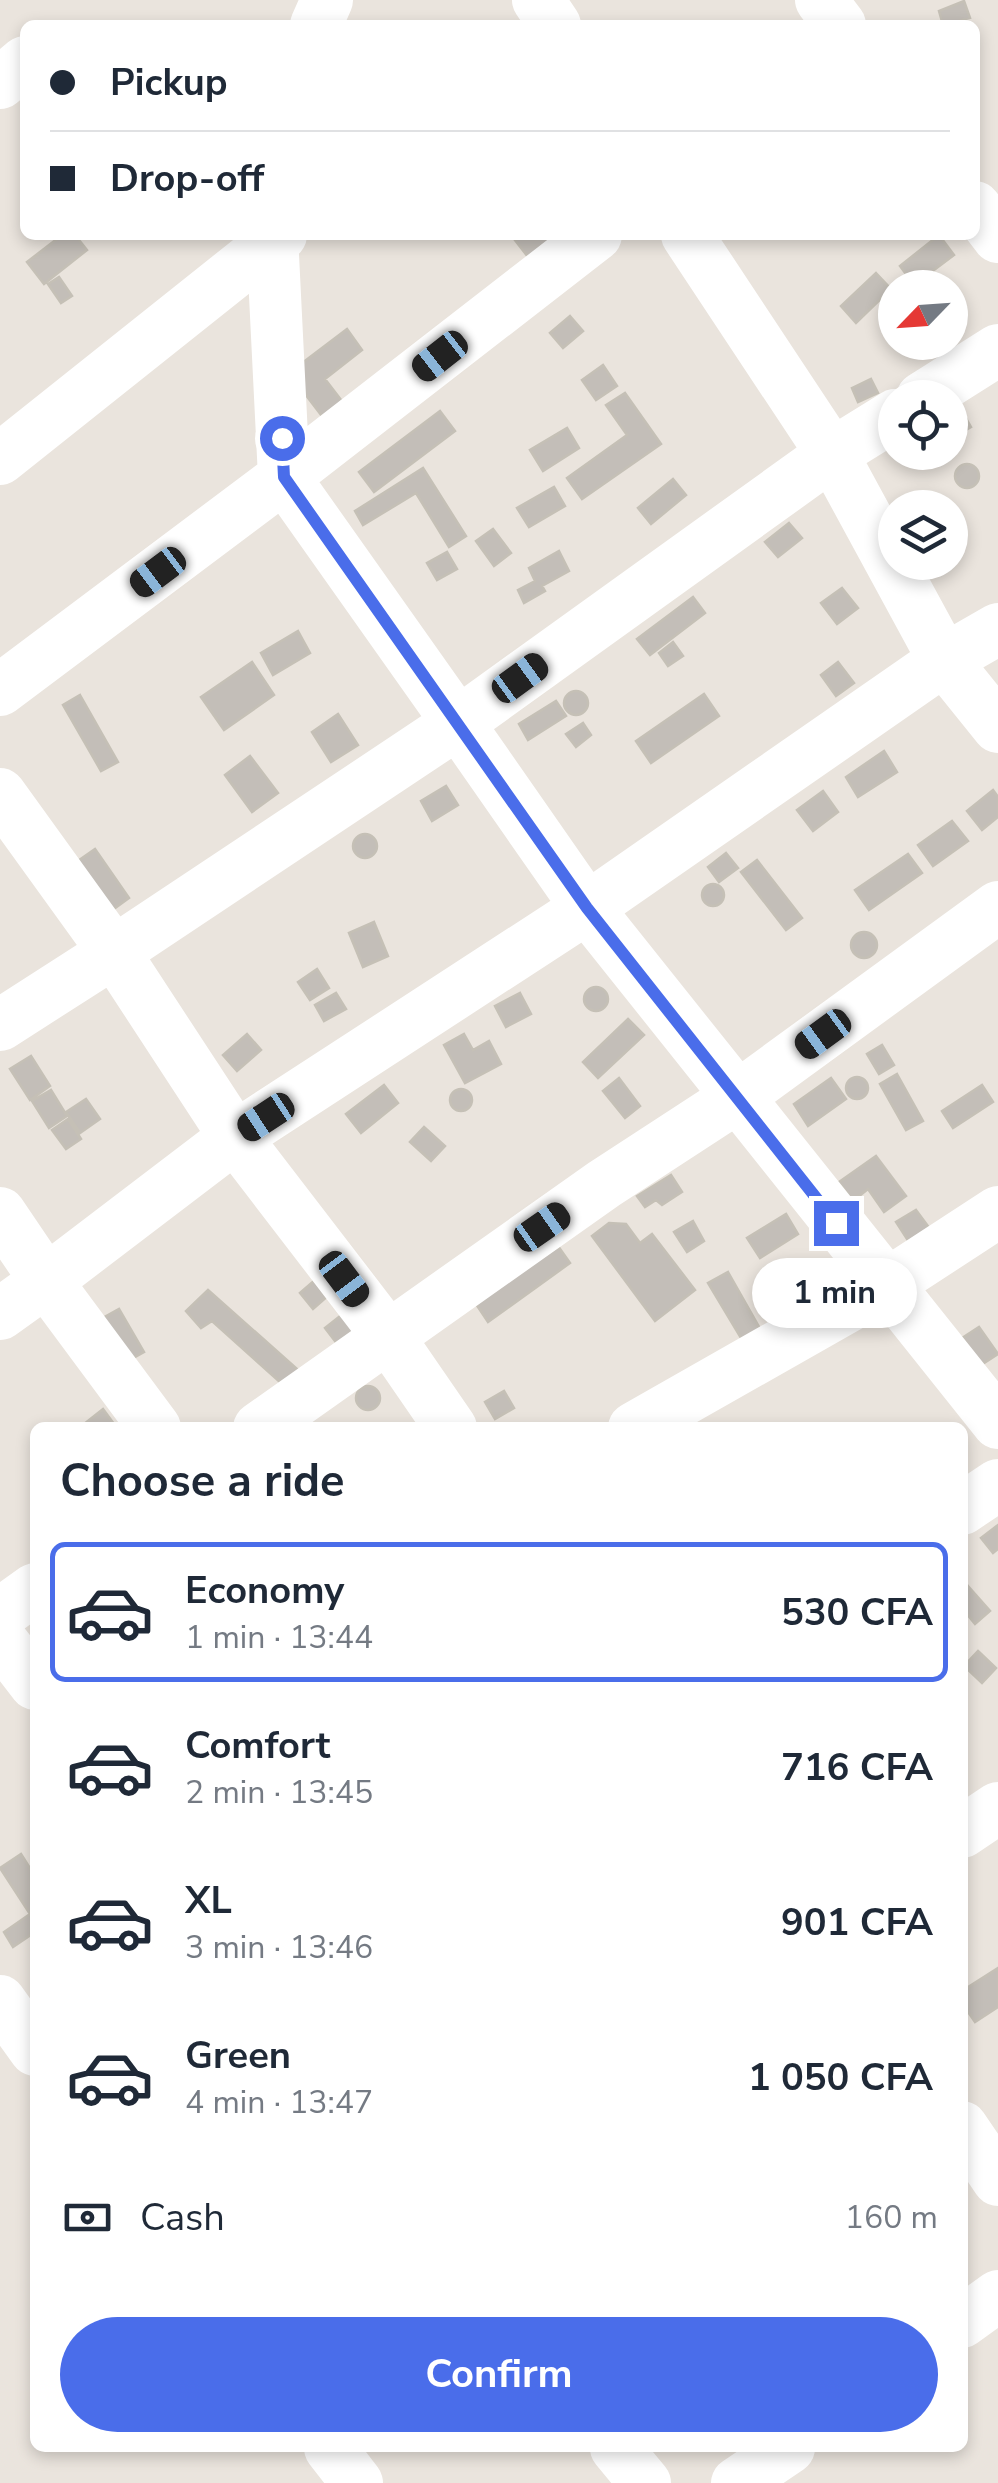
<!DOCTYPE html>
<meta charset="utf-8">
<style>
body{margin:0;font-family:"Nunito Sans",sans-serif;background:#f2f2f3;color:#1f2937;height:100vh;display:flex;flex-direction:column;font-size:38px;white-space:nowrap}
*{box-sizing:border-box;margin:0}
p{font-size:32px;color:#747a83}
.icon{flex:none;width:55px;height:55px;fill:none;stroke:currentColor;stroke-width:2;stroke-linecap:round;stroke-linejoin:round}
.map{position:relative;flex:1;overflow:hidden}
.panel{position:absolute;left:30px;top:1422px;width:938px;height:1030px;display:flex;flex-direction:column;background:#fff;border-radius:15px;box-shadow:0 5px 15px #0003}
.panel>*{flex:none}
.banner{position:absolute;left:20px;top:20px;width:960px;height:220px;border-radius:15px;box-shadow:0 5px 15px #0003;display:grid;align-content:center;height:220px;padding:0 30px;background:#fff}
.needle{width:65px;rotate:245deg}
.tools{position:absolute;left:878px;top:270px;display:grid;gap:20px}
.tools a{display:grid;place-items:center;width:90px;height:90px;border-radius:50%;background:#fff;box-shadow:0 5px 15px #0003;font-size:50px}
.end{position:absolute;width:45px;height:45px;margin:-22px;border:12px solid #4a6dea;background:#fff;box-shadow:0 0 0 5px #fff}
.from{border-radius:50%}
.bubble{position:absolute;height:70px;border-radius:35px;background:#fff;box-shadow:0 5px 15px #0003;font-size:32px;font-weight:700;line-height:70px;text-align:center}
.car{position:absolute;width:30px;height:60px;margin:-30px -15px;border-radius:12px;box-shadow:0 0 8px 2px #0007;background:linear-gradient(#222 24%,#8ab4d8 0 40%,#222 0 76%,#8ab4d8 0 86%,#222 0)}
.banner b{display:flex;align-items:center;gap:35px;height:95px;font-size:38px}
.banner b+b{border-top:2px solid #e0e1e3}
.banner i{width:25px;height:25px;background:#1f2937}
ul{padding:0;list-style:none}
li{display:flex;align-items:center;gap:30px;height:140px;margin:0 20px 15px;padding:0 10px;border:5px solid transparent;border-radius:15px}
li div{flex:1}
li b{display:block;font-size:38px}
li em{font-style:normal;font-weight:700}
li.on{border-color:#4a6dea}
li>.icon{width:90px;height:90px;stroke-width:1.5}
h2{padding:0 30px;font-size:45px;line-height:120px}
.pay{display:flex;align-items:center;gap:25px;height:110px;padding:0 30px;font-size:38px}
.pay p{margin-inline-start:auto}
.button{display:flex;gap:20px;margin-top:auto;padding:20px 30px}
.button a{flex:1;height:115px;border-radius:60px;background:#4a6dea;color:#fff;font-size:40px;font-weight:700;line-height:115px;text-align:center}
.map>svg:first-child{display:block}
.building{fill:#c3beb8;stroke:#c5c0b6;stroke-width:2.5}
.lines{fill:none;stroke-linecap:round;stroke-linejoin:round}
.minor{stroke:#fff;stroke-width:52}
.route{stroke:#4a6dea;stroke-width:12}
</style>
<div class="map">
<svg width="998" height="2483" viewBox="0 0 998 2483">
<rect width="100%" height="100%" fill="#eae4dd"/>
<path class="building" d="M964,1L970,18L943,25L939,11Z
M62,235H75L87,250L44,284L27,262Z
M511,235H550L551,237L535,266Z
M939,235L954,255L914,285L900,266Z
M876,273L891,289L856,323L841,306Z
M59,277L72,296L61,303L48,284Z
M570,316L583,331L563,348L550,333Z
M347,329L362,350L325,379L348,409L328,424L289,373Z
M603,365L617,386L596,400L582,380Z
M871,379L878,393L858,402L852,388Z
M625,393L661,444L582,499L567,478L627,435L606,405Z
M960,408L971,427L950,439V413Z
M440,411L455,431L374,492L359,472Z
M567,428L579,448L543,471L530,450Z
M955 476a12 12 0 1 1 24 0a12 12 0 1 1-24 0Z
M423,468L466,536L449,547L416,493L363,525L355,511Z
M673,479L686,495L651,524L638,508Z
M554,487L565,506L529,527L517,508Z
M789,523L802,538L778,557L765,542Z
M493,529L511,553L494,566L476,541Z
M559,551L569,571L542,586L545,591L524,603L518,590L535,581L529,568Z
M447,552L457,569L437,580L427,563Z
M842,588L858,608L837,624L821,603Z
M693,597L705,613L650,655L637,639Z
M298,631L310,653L273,675L261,653Z
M673,642L683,656L668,666L659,653Z
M252,662L274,695L224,730L201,697Z
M838,662L854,683L836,696L821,675Z
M564 703a12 12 0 1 1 24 0a12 12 0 1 1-24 0Z
M704,694L719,716L651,763L636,741Z
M80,695L118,762L101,771L63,705Z
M556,701L566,716L528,740L519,724Z
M338,714L358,745L331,762L312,732Z
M583,723L591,735L576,747L566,734Z
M884,751L897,772L858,797L846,777Z
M250,756L278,793L252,812L225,775Z
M446,786L458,805L432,821L421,801Z
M993,790L998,797V817L982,830L967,811Z
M823,791L838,812L813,831L797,810Z
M952,821L968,841L933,866L918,845Z
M353 846a12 12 0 1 1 24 0a12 12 0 1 1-24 0Z
M95,849L129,898L107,914L72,865Z
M726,853L738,868L719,882L708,867Z
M908,854L922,873L869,910L855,890Z
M757,860L802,918L786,930L741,872Z
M702 895a11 11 0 1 1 22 0a11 11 0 1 1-22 0Z
M374,922L388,956L363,967L349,933Z
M851 945a13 13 0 1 1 26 0a13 13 0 1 1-26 0Z
M317,969L329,988L310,1000L298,982Z
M584 999a12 12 0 1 1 24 0a12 12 0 1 1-24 0Z
M336,993L346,1009L324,1021L315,1005Z
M520,993L531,1014L506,1027L495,1006Z
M628,1019L644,1035L598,1078L583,1062Z
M247,1034L261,1050L237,1071L223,1055Z
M464,1034L473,1050L489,1041L501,1064L465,1083L444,1045Z
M882,1045L894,1065L879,1074L867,1054Z
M31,1056L50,1086L30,1100L10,1069Z
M897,1074L923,1121L906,1130L880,1084Z
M846 1088a11 11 0 1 1 22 0a11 11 0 1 1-22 0Z
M619,1078L640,1106L625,1118L603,1091Z
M831,1078L846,1099L808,1126L794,1104Z
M384,1085L398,1103L361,1133L346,1114Z
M982,1085L993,1102L953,1128L942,1111Z
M450 1100a11 11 0 1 1 22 0a11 11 0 1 1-22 0Z
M51,1090L67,1116L49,1128L32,1101Z
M86,1099L100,1119L80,1133L66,1112Z
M68,1119L81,1139L66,1149L52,1130Z
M424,1127L445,1146L431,1161L410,1142Z
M876,1156L906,1196L884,1212L868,1189L853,1201L839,1182Z
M671,1175L682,1192L662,1205L656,1200L645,1207L637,1196Z
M916,1210L930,1229L909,1242L896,1222Z
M786,1214L798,1234L760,1258L747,1238Z
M693,1221L704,1241L687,1252L674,1232Z
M609,1223L626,1224L640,1243L652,1234L695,1290L655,1321L592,1236Z
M553,1239L570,1263L488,1322L472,1298Z
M728,1272L762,1332L744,1343L708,1283Z
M315,1280L329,1295L313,1309L300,1293Z
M208,1290L305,1376L291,1392L212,1321L201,1328L186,1311Z
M787,1297L794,1310L774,1320L767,1308Z
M119,1309L144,1352L126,1362L101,1319Z
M349,1309L362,1326L338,1345L325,1328Z
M979,1327L998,1354L981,1365L962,1338Z
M356 1398a12 12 0 1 1 24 0a12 12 0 1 1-24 0Z
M504,1391L514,1408L495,1419L485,1402Z
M103,1409L117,1428H79Z
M998,1525V1549L993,1553L981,1538Z
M968,1586L990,1611L975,1624L962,1608V1590Z
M978,1651L996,1668L982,1683L964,1666Z
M21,1854L35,1876V1932L13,1947L4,1932L30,1914L0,1868Z
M998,1968V2007L975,2022L962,2003V1991Z"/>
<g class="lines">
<path class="minor" d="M538,0L555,25
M821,0L840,25
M316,25L327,0
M0,83L25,62
M975,207L998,237
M272,235L284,477L458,723L114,952L235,1137L387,1335L451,1428
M687,235L832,454L944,660L998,727
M922,398L998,350
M895,415L832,454L458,723L587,908L998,1423
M0,459L281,235
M0,690L284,477L596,235
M0,794L114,952L0,1025
M0,1213L46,1281L0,1314
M155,1428L46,1281L235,1137L587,908L944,660L998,629
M259,1428L604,1184L736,1098L998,907
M634,1428L886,1285L998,1212
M962,1509L998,1485
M0,1614L35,1589
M0,1639L35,1684
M962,1832L998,1808
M0,2001L35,2050
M962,2127L998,2180
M962,2322L998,2296
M330,2448L357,2483
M616,2448L645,2483
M737,2483L789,2448"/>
</g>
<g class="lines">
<path class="route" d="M282,438L284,477L587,908L836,1223"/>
</g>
</svg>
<div class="tools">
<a><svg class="needle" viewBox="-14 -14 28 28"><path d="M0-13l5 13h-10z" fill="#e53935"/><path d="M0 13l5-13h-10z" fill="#747a83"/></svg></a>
<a><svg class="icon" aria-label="locate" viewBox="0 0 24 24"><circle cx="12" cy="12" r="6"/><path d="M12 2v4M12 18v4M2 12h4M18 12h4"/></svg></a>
<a><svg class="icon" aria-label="layers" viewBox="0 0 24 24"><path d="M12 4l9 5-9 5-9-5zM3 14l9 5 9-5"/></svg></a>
</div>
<i class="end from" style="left:282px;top:438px"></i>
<i class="end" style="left:836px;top:1223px"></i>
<div class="bubble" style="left:752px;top:1258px;width:165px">1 min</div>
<i class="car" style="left:440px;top:356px;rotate:232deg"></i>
<i class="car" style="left:158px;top:572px;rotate:233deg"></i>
<i class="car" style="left:520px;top:678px;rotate:54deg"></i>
<i class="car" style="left:823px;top:1034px;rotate:234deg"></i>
<i class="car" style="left:266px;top:1117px;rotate:237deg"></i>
<i class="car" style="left:542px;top:1227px;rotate:55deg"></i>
<i class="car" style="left:344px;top:1279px;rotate:143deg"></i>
<div class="banner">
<b><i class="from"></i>Pickup</b>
<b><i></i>Drop-off</b>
</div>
<section class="panel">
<h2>Choose a ride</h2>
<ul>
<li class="on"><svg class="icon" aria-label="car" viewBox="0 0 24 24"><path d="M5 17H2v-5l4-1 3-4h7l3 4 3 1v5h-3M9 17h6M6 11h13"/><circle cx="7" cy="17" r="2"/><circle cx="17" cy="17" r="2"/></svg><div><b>Economy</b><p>1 min · 13:44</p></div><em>530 CFA</em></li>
<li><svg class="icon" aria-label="car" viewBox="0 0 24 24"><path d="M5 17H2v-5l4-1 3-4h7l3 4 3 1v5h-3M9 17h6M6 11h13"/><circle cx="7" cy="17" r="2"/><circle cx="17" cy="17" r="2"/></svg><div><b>Comfort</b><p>2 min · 13:45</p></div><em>716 CFA</em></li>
<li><svg class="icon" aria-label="car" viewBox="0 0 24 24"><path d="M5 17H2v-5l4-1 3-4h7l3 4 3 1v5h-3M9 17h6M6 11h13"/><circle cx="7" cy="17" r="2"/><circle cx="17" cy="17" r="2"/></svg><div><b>XL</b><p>3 min · 13:46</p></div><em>901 CFA</em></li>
<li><svg class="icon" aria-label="car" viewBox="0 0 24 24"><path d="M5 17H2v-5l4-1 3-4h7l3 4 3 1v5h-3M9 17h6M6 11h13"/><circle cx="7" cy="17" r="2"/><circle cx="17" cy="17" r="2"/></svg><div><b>Green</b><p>4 min · 13:47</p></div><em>1 050 CFA</em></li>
</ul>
<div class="pay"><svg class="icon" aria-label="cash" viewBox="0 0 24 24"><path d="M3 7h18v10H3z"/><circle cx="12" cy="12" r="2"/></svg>Cash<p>160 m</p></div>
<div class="button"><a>Confirm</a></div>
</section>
</div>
